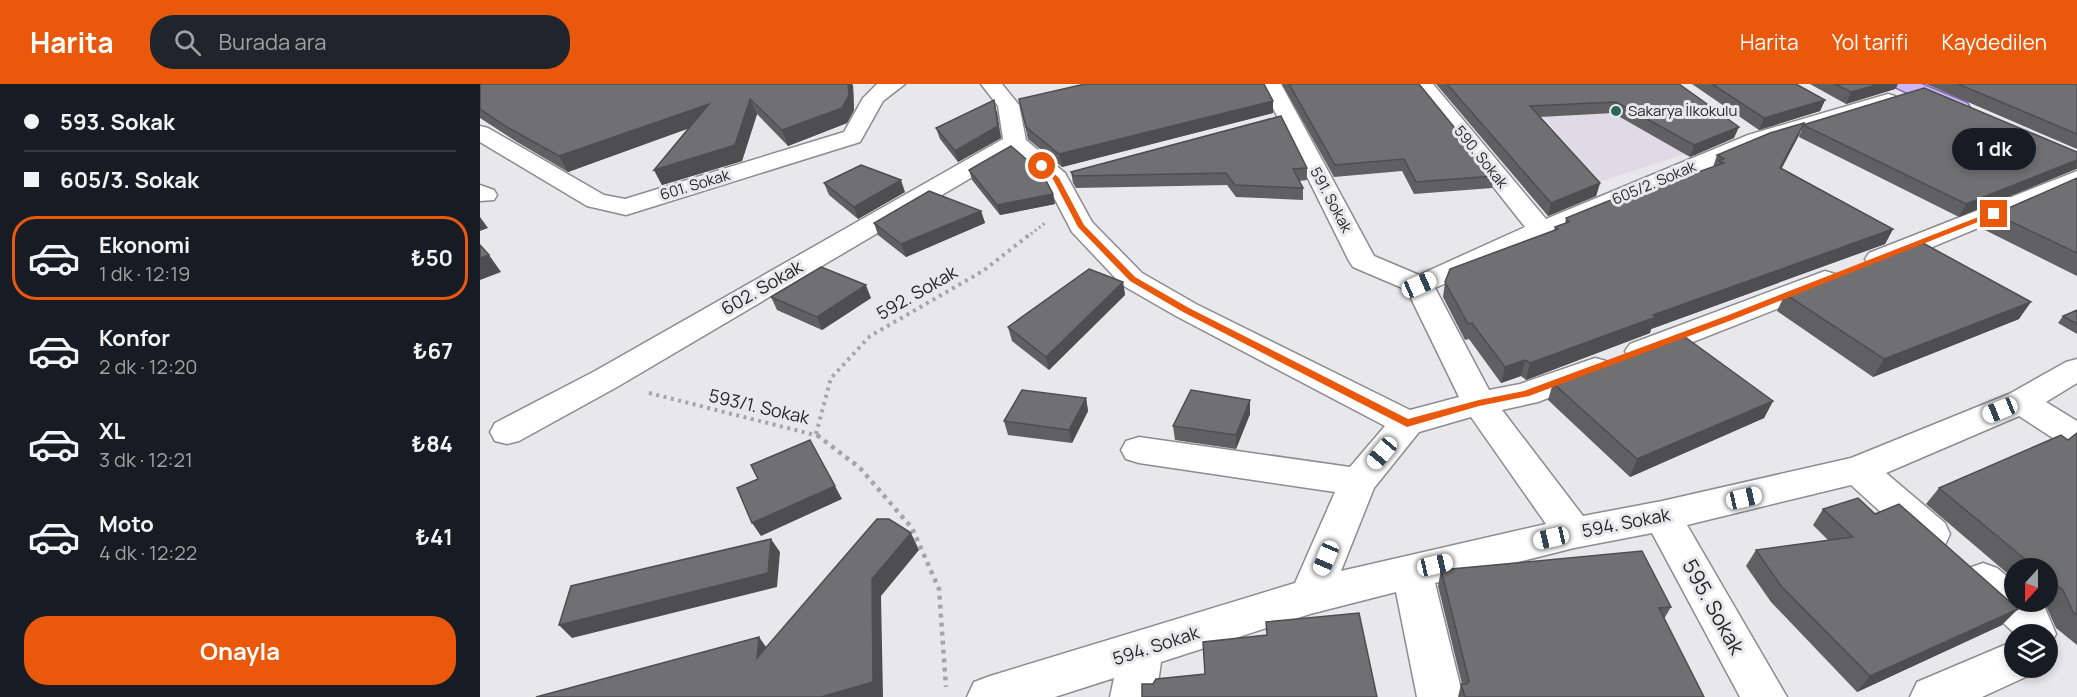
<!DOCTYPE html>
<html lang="tr">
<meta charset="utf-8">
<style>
body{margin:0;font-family:Manrope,sans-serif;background:#20242c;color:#f1f3f6;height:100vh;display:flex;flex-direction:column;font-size:22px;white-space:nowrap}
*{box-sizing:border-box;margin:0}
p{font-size:20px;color:#9ea1a6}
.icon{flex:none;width:33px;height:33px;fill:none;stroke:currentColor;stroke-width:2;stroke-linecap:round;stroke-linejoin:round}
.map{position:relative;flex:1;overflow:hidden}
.side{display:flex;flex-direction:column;background:#171b24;width:480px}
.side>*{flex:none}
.guide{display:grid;align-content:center;height:132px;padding:0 24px;background:#171b24}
.needle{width:39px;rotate:201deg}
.tools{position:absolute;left:1524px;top:474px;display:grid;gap:12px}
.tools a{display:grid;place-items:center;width:54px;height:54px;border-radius:50%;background:#171b24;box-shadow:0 3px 9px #0003;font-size:30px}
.end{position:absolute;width:27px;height:27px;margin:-14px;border:8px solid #ea580c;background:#fff;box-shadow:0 0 0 3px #fff}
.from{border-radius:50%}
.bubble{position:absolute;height:42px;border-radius:21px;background:#171b24;box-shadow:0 3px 9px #0003;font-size:20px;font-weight:700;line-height:42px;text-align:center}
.car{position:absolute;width:18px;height:36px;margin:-18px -9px;border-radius:8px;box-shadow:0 0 4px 2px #0007;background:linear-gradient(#fff 24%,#345 0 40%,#fff 0 76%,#345 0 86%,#fff 0)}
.guide b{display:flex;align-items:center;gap:21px;height:57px;font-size:22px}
.guide b+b{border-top:2px solid #363941}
.guide i{width:15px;height:15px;background:#f1f3f6}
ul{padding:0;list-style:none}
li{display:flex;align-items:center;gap:18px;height:84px;margin:0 12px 9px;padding:0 12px;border:3px solid transparent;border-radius:24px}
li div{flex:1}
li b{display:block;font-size:22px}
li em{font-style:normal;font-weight:700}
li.current{border-color:#ea580c}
li>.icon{width:54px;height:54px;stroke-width:1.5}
.action{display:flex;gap:12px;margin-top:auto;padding:12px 24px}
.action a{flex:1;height:69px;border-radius:24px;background:#ea580c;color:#fff;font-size:24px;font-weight:700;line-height:69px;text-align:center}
header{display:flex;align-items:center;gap:36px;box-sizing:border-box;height:84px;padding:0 30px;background:#ea580c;color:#fff}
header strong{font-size:28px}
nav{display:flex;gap:33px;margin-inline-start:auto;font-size:21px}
.search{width:420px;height:54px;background:#20242c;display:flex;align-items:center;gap:15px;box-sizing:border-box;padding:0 21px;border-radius:24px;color:#9ea1a6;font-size:22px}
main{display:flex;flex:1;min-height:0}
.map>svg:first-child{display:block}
.built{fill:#dedbe6}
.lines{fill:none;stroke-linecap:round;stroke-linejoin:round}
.minor-casing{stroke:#8c8b8f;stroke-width:3}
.major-casing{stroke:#7d64ab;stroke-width:3}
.path-far2{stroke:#a5a4a7;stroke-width:3;stroke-dasharray:2 3;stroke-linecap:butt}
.path-far1{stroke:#a5a4a7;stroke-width:4;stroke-dasharray:3 4.5;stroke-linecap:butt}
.path{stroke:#a5a4a7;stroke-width:4.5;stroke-dasharray:4 5;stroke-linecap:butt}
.minor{fill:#fff;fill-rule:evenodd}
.major{fill:#cdb6f7;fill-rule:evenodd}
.wall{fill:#605f62}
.shaded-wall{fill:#4e4e50}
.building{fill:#706f72;stroke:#4e4e50;stroke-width:1.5}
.route{fill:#ea580c}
.poi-dot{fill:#276856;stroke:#e8e7ec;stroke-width:2}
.labels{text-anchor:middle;stroke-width:6;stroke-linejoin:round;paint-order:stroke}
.far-poi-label{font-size:15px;fill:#272728;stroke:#e8e7ec;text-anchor:start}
.far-street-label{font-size:15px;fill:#272728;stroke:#e8e7ec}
.street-label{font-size:18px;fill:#272728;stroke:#e8e7ec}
.near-street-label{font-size:21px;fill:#272728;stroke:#e8e7ec}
</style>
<header>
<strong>Harita</strong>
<div class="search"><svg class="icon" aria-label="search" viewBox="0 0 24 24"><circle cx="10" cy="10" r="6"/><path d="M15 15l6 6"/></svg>Burada ara</div>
<nav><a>Harita</a><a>Yol tarifi</a><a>Kaydedilen</a></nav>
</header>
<main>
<section class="side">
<div class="guide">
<b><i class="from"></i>593. Sokak</b>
<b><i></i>605/3. Sokak</b>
</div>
<ul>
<li class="current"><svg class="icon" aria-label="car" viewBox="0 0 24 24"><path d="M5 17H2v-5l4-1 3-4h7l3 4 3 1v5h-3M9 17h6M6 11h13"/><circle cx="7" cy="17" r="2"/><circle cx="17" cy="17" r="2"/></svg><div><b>Ekonomi</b><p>1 dk · 12:19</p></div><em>₺50</em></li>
<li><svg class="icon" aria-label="car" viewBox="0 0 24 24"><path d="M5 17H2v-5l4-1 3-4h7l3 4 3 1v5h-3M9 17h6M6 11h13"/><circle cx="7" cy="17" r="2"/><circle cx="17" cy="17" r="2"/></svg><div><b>Konfor</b><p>2 dk · 12:20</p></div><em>₺67</em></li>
<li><svg class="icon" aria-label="car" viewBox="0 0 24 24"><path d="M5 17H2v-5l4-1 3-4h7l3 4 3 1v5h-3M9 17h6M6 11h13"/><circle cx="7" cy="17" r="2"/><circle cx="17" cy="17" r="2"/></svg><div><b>XL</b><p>3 dk · 12:21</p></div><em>₺84</em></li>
<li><svg class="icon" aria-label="car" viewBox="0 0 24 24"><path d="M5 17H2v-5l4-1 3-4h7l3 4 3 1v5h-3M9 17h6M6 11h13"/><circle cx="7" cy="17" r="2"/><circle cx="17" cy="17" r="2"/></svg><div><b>Moto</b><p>4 dk · 12:22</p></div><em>₺41</em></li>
</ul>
<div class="action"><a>Onayla</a></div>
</section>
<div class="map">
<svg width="1597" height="613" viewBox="0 0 1597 613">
<rect width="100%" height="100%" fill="#e8e7ec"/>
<path class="built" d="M1035,0L1251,55L1119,98Z"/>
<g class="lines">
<g class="minor-casing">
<path id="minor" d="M397,0H425L403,17L380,58L146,131L107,122L0,58V42L8,44L124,111L145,115L364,48L383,14Z
M501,0H522L539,21L546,56L585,89L612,138L662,189L716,220L930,326L979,313L927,206L873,183L869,177L781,0H801L894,172L939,191L1045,143L932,0H953L1066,135L1268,51L1401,12L1408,10L1415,12L1418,16L1415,20L1284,61L1070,152L955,204L1009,306L1040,300L1115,274L1126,277L1131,284L1126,291L1058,318L1022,326L1103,432L1182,417L1371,374L1529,310L1586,278L1597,275V299L1566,318L1597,337V365L1585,362L1539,332L1406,389L1465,439L1470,450L1465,461L1451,465L1437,461L1371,401L1207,441L1307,613H1260L1172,449L1094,464L955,499L983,613H937L916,508L830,530L681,578L676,613H630L634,594L575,613H487L494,598L510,592L815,499L855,408L659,379L646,375L641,366L646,357L659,353L870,383L905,342L696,232L642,201L592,148L566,98L533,69L137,303L39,357L27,360L15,357L10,348L15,339L115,287L523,55L518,22ZM991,333L1066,440L861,487L894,404L939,348Z
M1597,87V103L1409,181L1399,183L1389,181L1385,175L1389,169Z
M0,101L14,106L17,111L14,116L0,117Z
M1345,187L1355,190L1359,196L1355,202L1172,274L1161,277L1150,274L1145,267L1150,260Z
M1503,479L1517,484L1534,498V518H1557L1565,524L1576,550L1569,563L1568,564V550H1534V554L1532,547L1489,508L1483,496L1489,484Z
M1534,557V584H1553L1550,591L1502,613H1430L1437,598Z"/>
</g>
<g class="major-casing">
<path id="major" d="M1414,0H1441L1487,19L1490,24L1487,29L1479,30L1471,29L1417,4Z"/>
</g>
<path class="path-far2" d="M547,153L565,139"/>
<path class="path-far1" d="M169,309L339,352
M336,350L351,294L390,252L503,187L549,151"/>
<path class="path" d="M337,351L380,384L432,444L459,505L466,603"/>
<use href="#minor" class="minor"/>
<use href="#major" class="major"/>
</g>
<path class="wall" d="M0,0L373,1L374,26L367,39L308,62L277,30L262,77L182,101L174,86L208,44L88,88L37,58L0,34Z
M802,0H939L1014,92L1012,104L934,110L922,87L854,93Z
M956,0H1199L1254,54L1210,73L1133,29L1060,33L1120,99L1116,112L1068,132Z
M1212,0H1316L1345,16L1340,27L1279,46Z
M1330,0H1418L1415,5L1366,20Z
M1446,0H1597V65Z
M539,15L793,29L582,83L548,55Z
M517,27L521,54L478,78L460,55L456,44Z
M1324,39L1318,53L1302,84L1413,145L1405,160L1171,245L1170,249L1046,296L1041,292L1021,299L989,255L985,256L963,213L965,198L1074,146L1075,143L1085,140L1086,134L1233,83L1237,71Z
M1323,41L1597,76V85H1596L1479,133L1319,53Z
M827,84V96L819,97L823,104V116L756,113L747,101L596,104L593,99L591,88Z
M489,86L573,110L575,120L520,131L492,96Z
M1597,94V192L1505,146L1515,130Z
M344,99L425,108L378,135L349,111Z
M501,127L505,139L426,173L398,151L394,139Z
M643,198L645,211L569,286L532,257L528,243Z
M1305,210L1539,235L1393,293L1297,227Z
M291,213L391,214L342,246L297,226Z
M1597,226V250L1578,239L1583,232Z
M1073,299L1293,317L1284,334L1150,393L1068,316Z
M606,314L608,327L592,359L528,351L524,337Z
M770,316V330L756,365L695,356L693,342Z
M1597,349V561L1576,544L1566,522L1560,518H1568V484H1534V495L1446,420L1459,404L1588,356Z
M1343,425L1522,541L1377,608L1291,518L1266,482L1276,466L1348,456L1333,441Z
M961,486L1191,523L1184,535L1224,613H978L981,600H982L958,502Z"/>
<path class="shaded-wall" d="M368,0H372L373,1L374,26L367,39L308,62L302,46Z
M1400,0H1418L1415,5L1366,20L1371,8Z
M270,15L277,30L262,77L182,101L174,86Z
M514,16L521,54L478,78L475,67Z
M1345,16L1340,27L1279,46L1284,34Z
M793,17V29L582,83L579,70Z
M229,20L235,35L88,88L79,72Z
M1324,39L1318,53L1294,98L1300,84Z
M1259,43L1254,54L1210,73L1214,61Z
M1597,76L1596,85L1479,133L1486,120Z
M421,96L425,108L378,135L374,123Z
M1120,99L1116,112L1068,132L1071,119Z
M573,110L575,120L520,131L517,121Z
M501,127L505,139L426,173L421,160Z
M0,133L8,144L0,147Z
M1413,145L1405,160L1171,245L1170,249L1046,296L1050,279L1173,231Z
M9,171L21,188L0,196V174Z
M643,198L645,211L569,286L566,273Z
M386,201L391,214L342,246L337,233Z
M1551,218L1539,235L1393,293L1404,275Z
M1045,276L1041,292L1021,299L1025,283Z
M606,314L608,327L592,359L589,346Z
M770,316V330L756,365V351Z
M1293,317L1284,334L1150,393L1157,375Z
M355,402L362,415L281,452L272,439Z
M431,449L439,466L401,512L403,613H341L392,495Z
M291,455L300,468L297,503L92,554L79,541Z
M1538,525L1522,541L1377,608L1390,592Z
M279,553L291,570L277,574Z"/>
<path class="building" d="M0,0H368L369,11L362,24L302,46L270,15L255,61L174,86L229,20L79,72L27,43L0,25Z
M605,0H784L793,17L579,70L546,43L539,15Z
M809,0H939L1014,92L936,98L924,75L855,81Z
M967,0H1199L1259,43L1214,61L1136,18L1050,22L1120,99L1071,119Z
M1232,0H1316L1345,16L1284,34Z
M1355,0H1400L1371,8Z
M1478,0H1597V50Z
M1444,4L1597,68V76L1486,120L1323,41Z
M514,16L518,42L475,67L456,44Z
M801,32L827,84L813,85L823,104L755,101L746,89L594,92L591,88Z
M1324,39L1300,84L1413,145L1173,231L1176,233L1050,279L1045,276L1025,283L992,239L988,240L965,198L970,185L1078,145L1075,143L1089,138L1086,134L1136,114L1138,116L1244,79L1239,77L1244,75L1237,71L1290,49Z
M531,62L562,89L573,110L517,121L489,86Z
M381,81L421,96L374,123L344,99Z
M1597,94V169L1515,130Z
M449,107L501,127L421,160L394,139Z
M1441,158L1551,218L1404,275L1305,210Z
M0,161L9,171L0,174Z
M341,183L386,201L337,233L291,213Z
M609,185L643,198L566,273L528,243Z
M1597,226V240L1583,232Z
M1201,250L1293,317L1157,375L1073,299Z
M542,306L606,314L589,346L524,337Z
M711,306L770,316L756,351L693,342Z
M1597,349V531L1593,528L1583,506L1573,499H1568V484H1551V480L1459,404L1581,351L1588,356Z
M330,356L355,402L272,439L257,404L278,395L271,381Z
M1378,414L1395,430L1419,420L1538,525L1390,592L1301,502L1276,466L1373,453L1343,425Z
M397,435H409L431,449L392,495L393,598L341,613H56L279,553L277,574Z
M291,455L288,489L79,541L91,502Z
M1162,467L1191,523L1179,524L1224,613H985L981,600H987L989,597L961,486Z
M879,529L897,613H662V600H673L676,595L725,590L723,558L787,551L786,538Z"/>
<path class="route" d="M560,81H565L579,94L604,141L655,193L709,224L928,335L999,316L1044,307L1246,232L1511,128L1518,130L1252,236L1049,312L999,322L927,343L703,228L650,197L598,143L573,95L560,84Z"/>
<circle class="poi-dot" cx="1136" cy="27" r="6"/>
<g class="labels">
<g class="far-poi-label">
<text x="1148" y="32">Sakarya İlkokulu</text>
</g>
<g class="far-street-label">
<text transform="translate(1001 73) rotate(51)" y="5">590. Sokak</text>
<text transform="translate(1174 99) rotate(-23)" y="5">605/2. Sokak</text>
<text transform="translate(215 101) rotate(-17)" y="5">601. Sokak</text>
<text transform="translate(851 116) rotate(62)" y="5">591. Sokak</text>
</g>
<g class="street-label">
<text transform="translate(282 204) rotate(-30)" y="6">602. Sokak</text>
<text transform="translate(437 209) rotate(-30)" y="6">592. Sokak</text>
<text transform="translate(279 323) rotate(13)" y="6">593/1. Sokak</text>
<text transform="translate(1146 439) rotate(-11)" y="6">594. Sokak</text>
<text transform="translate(676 562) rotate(-18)" y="6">594. Sokak</text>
</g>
<g class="near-street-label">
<text transform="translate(1233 523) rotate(61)" y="7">595. Sokak</text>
</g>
</g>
</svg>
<div class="tools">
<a><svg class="needle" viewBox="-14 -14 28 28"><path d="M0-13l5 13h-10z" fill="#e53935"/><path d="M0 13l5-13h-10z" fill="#9ea1a6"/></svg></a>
<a><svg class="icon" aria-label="layers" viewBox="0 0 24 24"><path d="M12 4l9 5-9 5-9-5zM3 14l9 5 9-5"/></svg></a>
</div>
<i class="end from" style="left:562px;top:82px"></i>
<i class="end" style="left:1514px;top:130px"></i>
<div class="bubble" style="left:1472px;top:44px;width:84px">1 dk</div>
<i class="car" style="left:939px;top:201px;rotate:66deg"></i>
<i class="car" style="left:1520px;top:326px;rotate:248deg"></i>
<i class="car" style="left:902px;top:369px;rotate:220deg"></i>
<i class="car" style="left:1264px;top:414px;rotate:77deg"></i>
<i class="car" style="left:1071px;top:454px;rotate:257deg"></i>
<i class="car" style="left:846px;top:474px;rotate:203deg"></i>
<i class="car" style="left:955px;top:481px;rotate:77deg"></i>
</div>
</main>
